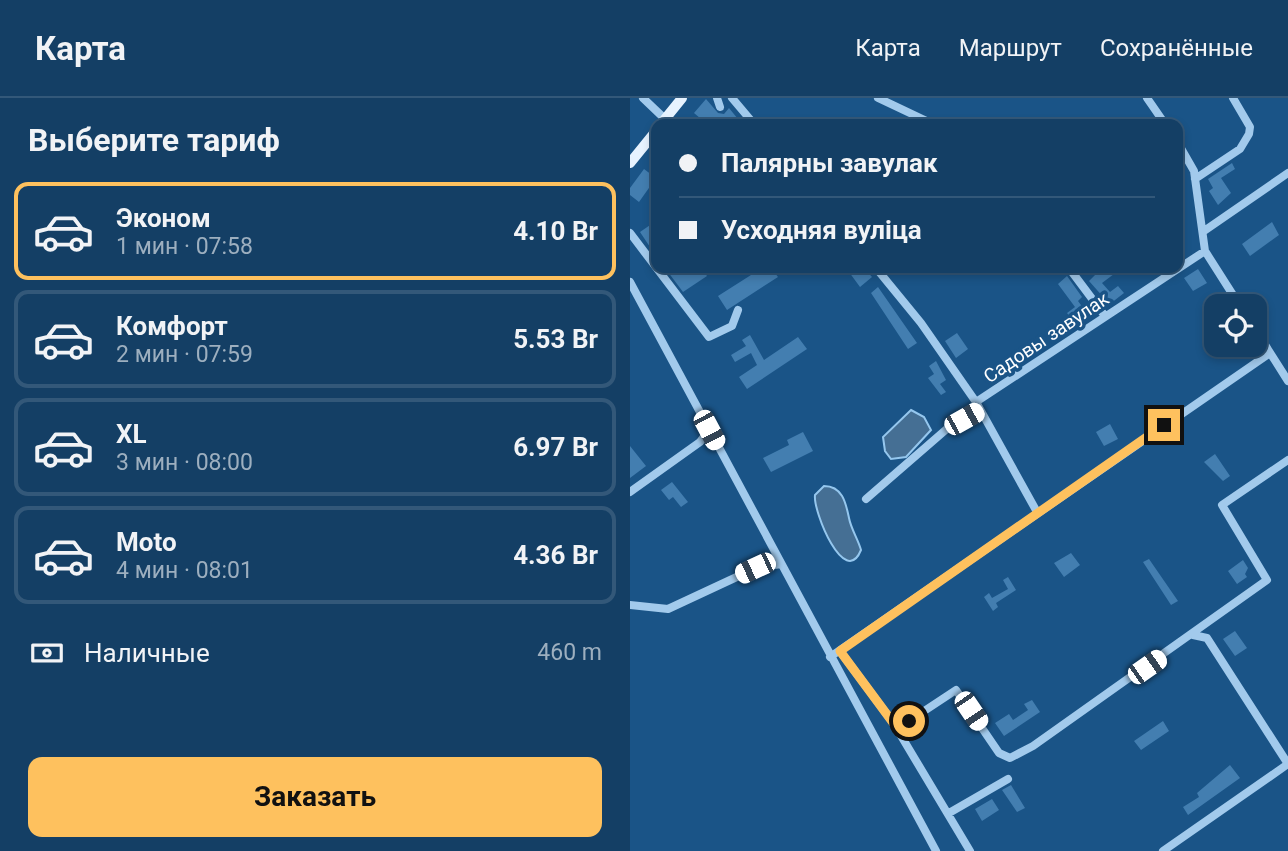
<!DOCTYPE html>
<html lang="ru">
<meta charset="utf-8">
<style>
body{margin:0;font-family:Roboto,sans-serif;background:#214a6e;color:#f1f3f6;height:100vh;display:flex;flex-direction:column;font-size:26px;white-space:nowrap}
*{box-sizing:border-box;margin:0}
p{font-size:23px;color:#9dafbf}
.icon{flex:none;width:38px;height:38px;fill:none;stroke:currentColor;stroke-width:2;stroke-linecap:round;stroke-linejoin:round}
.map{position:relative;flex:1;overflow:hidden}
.drawer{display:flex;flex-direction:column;background:#143f65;width:630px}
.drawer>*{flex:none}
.hud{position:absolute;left:21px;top:21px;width:532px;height:154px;border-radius:14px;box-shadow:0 4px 10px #0003,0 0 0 2px #335879;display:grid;align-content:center;height:154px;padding:0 28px;background:#143f65}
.buttons{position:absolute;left:574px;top:196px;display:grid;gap:14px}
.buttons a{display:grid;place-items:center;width:63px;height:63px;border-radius:14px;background:#143f65;box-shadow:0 4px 10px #0003,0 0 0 2px #335879;font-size:35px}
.end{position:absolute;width:32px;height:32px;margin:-16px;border:9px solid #fec15e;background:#111;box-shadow:0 0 0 4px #111}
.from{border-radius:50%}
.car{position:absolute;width:21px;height:42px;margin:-21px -10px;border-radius:9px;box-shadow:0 0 5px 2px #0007;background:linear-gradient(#fff 24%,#345 0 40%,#fff 0 76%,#345 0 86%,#fff 0)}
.hud b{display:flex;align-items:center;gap:24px;height:66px;font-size:26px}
.hud b+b{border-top:2px solid #335879}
.hud i{width:18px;height:18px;background:#f1f3f6}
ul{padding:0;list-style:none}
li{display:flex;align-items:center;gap:21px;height:98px;margin:0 14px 10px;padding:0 14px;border:4px solid #335879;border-radius:14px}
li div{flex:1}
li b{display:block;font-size:26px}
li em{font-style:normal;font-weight:700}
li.current{border-color:#fec15e}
li>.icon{width:63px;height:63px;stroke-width:1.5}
h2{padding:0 28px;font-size:32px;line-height:84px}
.pay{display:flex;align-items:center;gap:18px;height:77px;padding:0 28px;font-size:26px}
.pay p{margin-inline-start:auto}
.button{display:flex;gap:14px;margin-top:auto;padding:14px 28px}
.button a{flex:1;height:80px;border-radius:14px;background:#fec15e;color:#111;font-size:28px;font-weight:700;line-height:80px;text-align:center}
header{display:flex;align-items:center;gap:42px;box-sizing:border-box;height:98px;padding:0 35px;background:#143f65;border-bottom:2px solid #335879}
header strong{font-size:33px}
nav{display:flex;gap:38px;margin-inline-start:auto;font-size:24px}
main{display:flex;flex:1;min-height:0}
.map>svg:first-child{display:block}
.water{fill:#456f94;stroke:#95c7ee;stroke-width:2}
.building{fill:#437eb0}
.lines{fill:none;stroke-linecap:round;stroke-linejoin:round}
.minor{stroke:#a2caec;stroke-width:8}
.major{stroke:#e7f3ff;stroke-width:10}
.route{stroke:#fec15e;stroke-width:9}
.labels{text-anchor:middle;stroke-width:7;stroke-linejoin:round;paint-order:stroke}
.street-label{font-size:19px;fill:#fff;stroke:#1a5487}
</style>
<header>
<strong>Карта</strong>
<nav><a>Карта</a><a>Маршрут</a><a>Сохранённые</a></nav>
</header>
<main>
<section class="drawer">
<h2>Выберите тариф</h2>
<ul>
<li class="current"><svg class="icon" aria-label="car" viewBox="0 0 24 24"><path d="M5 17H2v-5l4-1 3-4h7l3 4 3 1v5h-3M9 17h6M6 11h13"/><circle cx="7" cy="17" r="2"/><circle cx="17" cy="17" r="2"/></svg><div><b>Эконом</b><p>1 мин · 07:58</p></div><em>4.10 Br</em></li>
<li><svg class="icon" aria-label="car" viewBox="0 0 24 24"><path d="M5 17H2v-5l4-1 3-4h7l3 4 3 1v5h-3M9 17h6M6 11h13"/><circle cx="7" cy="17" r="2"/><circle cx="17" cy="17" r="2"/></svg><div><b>Комфорт</b><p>2 мин · 07:59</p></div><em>5.53 Br</em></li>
<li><svg class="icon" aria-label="car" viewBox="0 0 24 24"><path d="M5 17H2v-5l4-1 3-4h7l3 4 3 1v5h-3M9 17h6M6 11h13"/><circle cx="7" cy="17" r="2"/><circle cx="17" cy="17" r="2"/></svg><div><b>XL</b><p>3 мин · 08:00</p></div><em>6.97 Br</em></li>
<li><svg class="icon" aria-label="car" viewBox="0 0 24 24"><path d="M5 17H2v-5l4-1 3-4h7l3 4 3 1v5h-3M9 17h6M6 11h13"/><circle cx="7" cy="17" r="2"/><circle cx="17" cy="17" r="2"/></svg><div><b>Moto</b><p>4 мин · 08:01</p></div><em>4.36 Br</em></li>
</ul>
<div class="pay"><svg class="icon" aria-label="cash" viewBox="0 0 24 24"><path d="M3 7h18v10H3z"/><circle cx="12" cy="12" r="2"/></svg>Наличные<p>460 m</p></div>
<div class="button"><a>Заказать</a></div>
</section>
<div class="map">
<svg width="658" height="753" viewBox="0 0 658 753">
<rect width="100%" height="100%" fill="#1a5487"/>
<path class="water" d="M281,312L294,319L301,332L276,359L261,361L255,353L253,339Z
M194,388C213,388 216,406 219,420C221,431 228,441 231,452C215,491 183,414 185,397Z"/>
<path class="building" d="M76,1L88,15L94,16L99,10L112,26H77L64,15Z
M602,65L605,71L591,80L601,95L588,107L579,93L583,90L578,81Z
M14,71L26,80L9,104L0,97V90Z
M26,123V158L10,134Z
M642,124L649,137L620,158L612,146Z
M35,170H71L77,178L53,194Z
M132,170H141L148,179L97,212L88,198Z
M224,170H234L242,179L230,189L219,174Z
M479,170H492L472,185L480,194L488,188L494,195L476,209L472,203L475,201L459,183L471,171L473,174Z
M568,171L577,185L563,193L554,180Z
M437,178L452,199L448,203L459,218L446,227L437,215L445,209L428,186Z
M248,189L287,245L278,251L241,195Z
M327,235L338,251L326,260L315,243Z
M120,237L134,262L168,239L177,251L117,291L109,279L127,267L121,255L105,264L101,257L116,248L112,242Z
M306,263L316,282L310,286L316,294L311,297L298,280L304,276L299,268Z
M480,326L488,341L474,348L466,334Z
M173,334L183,353L141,374L133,360L159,347L157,342Z
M0,348L16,368L0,380Z
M585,356L600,378L593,383L574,364Z
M42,384L58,404L51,409L43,399L39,402L31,392Z
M441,455L450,467L434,479L424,465Z
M519,461L548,503L541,507L513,464Z
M613,462L618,470L615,476L617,479L607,486L598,473Z
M378,479L386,492L366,505L368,509L363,513L354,499L359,495L362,500L378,491L373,482Z
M605,533L617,550L605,558L593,541Z
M402,602L410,614L374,638L365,625L379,616L383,622L398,612L394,606Z
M533,623L539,633L511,652L504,643Z
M600,667L610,680L558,717L553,709L569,699L567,695Z
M381,687L395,710L387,714L372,692Z
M362,701L369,712L352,723L345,711Z"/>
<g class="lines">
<path class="minor" d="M13,0L35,21
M87,0L90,9
M102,0L124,26
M248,0L303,26
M517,0L535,26
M548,45L564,73L575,153L610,208
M565,81L610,51L619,36L620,29L603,0
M574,133L658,75
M0,135L79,239L102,228L108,212
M246,170L291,225L346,304L407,414
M439,170L475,218
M0,184L306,753
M625,231L658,283
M346,304L575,153
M0,394L70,344L79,332
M236,401L319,329L349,313
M0,507L38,511L126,470L151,466
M563,537L577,540L658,666
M210,553L264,626L340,753
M200,559L640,255
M264,626L279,623L326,592L369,655L380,660L403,648L637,482L592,407L658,362
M319,715L378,681
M533,753L658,666"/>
<path class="major" d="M31,26L52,0
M0,65L26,33"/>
</g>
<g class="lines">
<path class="route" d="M279,623L264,626L210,553L534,327"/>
</g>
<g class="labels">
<g class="street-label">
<text transform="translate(416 239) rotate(-34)" y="7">Садовы завулак</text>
</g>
</g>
</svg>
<div class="buttons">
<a><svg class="icon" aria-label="locate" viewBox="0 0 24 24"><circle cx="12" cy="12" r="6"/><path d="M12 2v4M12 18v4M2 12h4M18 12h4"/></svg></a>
</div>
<i class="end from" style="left:279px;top:623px"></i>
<i class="end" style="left:534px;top:327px"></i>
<i class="car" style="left:334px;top:321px;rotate:61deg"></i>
<i class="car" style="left:79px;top:332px;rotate:152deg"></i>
<i class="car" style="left:125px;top:470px;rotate:245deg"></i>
<i class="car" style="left:517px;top:569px;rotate:55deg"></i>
<i class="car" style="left:341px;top:613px;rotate:146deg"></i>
<div class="hud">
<b><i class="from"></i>Палярны завулак</b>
<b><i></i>Усходняя вуліца</b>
</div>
</div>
</main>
